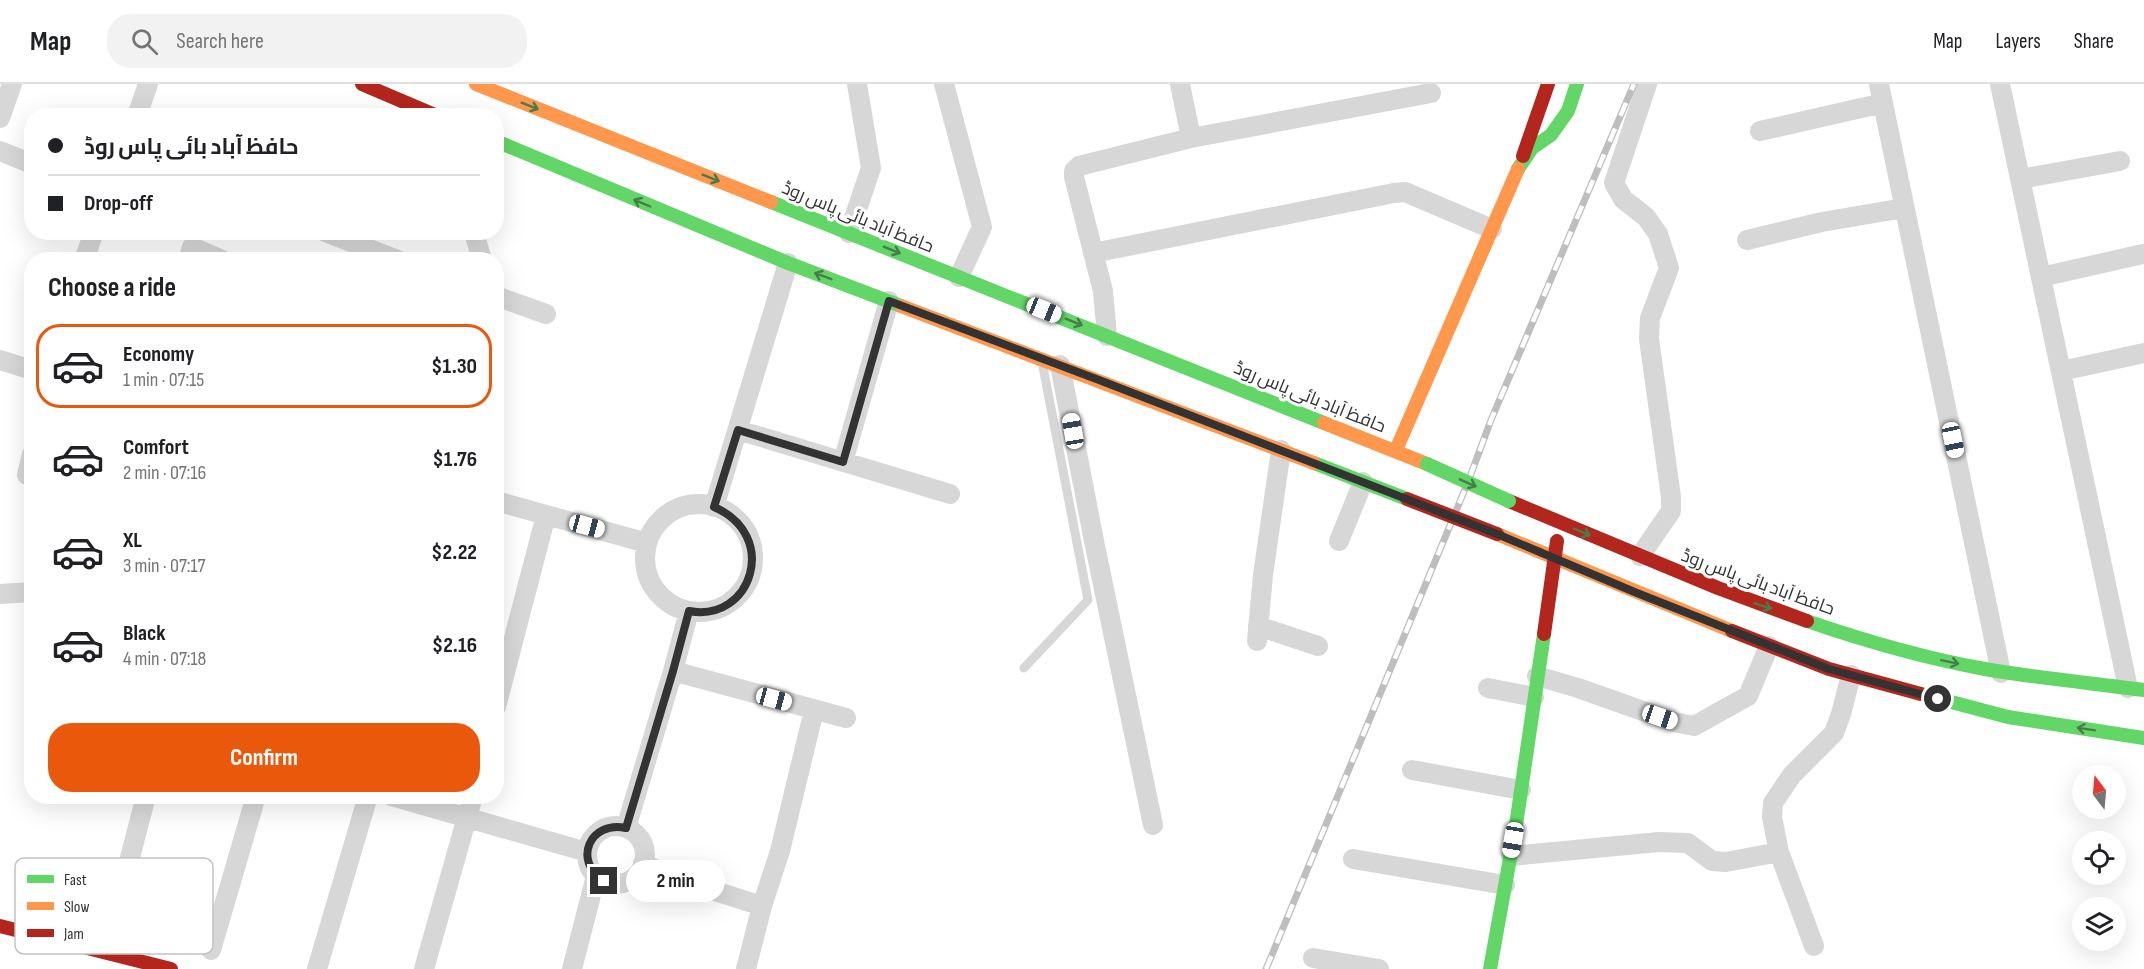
<!DOCTYPE html>
<meta charset="utf-8">
<style>
body{margin:0;font-family:"Sofia Sans Condensed",Cairo,sans-serif;background:#f2f2f2;color:#202124;height:100vh;display:flex;flex-direction:column;font-size:22px;white-space:nowrap}
*{box-sizing:border-box;margin:0}
p{font-size:20px;color:#757577}
.icon{flex:none;width:33px;height:33px;fill:none;stroke:currentColor;stroke-width:2;stroke-linecap:round;stroke-linejoin:round}
.map{position:relative;flex:1;overflow:hidden}
.panel{position:absolute;left:24px;top:168px;width:480px;height:552px;display:flex;flex-direction:column;background:#fff;border-radius:24px;box-shadow:0 6px 24px #0002}
.panel>*{flex:none}
.hud{position:absolute;left:24px;top:24px;width:480px;height:132px;border-radius:24px;box-shadow:0 6px 24px #0002;display:grid;align-content:center;height:132px;padding:0 24px;background:#fff}
.needle{width:39px;rotate:344deg}
.fabs{position:absolute;left:2072px;top:681px;display:grid;gap:12px}
.fabs a{display:grid;place-items:center;width:54px;height:54px;border-radius:50%;background:#fff;box-shadow:0 6px 24px #0002;font-size:30px}
.end{position:absolute;width:27px;height:27px;margin:-14px;border:8px solid #333;background:#fff;box-shadow:0 0 0 3px #fff}
.from{border-radius:50%}
.bubble{position:absolute;height:42px;border-radius:21px;background:#fff;box-shadow:0 6px 24px #0002;font-size:20px;font-weight:700;line-height:42px;text-align:center}
.car{position:absolute;width:18px;height:36px;margin:-18px -9px;border-radius:8px;box-shadow:0 0 4px 2px #0007;background:linear-gradient(#fff 24%,#345 0 40%,#fff 0 76%,#345 0 86%,#fff 0)}
.hud b{display:flex;align-items:center;gap:21px;height:57px;font-size:22px}
.hud b+b{border-top:2px solid #e0e0e0}
.hud i{width:15px;height:15px;background:#202124}
ul{padding:0;list-style:none}
li{display:flex;align-items:center;gap:18px;height:84px;margin:0 12px 9px;padding:0 12px;border:3px solid transparent;border-radius:24px}
li div{flex:1}
li b{display:block;font-size:22px}
li em{font-style:normal;font-weight:700}
li.current{border-color:#ea580c}
li>.icon{width:54px;height:54px;stroke-width:1.5}
h2{padding:0 24px;font-size:27px;line-height:72px}
.cta{display:flex;gap:12px;margin-top:auto;padding:12px 24px}
.cta a{flex:1;height:69px;border-radius:24px;background:#ea580c;color:#fff;font-size:24px;font-weight:700;line-height:69px;text-align:center}
header{display:flex;align-items:center;gap:36px;box-sizing:border-box;height:84px;padding:0 30px;background:#fff;border-bottom:2px solid #e0e0e0}
header strong{font-size:28px}
nav{display:flex;gap:33px;margin-inline-start:auto;font-size:21px}
.search{width:420px;height:54px;background:#f2f2f2;display:flex;align-items:center;gap:15px;box-sizing:border-box;padding:0 21px;border-radius:24px;color:#757577;font-size:22px}
.map>svg:first-child{display:block}
.lines{fill:none;stroke-linecap:round;stroke-linejoin:round}
.lane{stroke:#d7d7d7;stroke-width:9}
.street{stroke:#d7d7d7;stroke-width:20}
.fast{stroke:#63d668;stroke-width:14}
.slow{stroke:#ff974d;stroke-width:14}
.jam{stroke:#b3261e;stroke-width:14}
.rail-casing{stroke:#bebebe;stroke-width:7}
.rail{stroke:#fff;stroke-width:4.5;stroke-dasharray:14;stroke-linecap:butt}
.fast-bridge{stroke:#63d668;stroke-width:14}
.jam-bridge{stroke:#b3261e;stroke-width:14}
.oneway{stroke:#497c4b}
.route{stroke:#333;stroke-width:8}
.labels{text-anchor:middle;stroke-width:6;stroke-linejoin:round;paint-order:stroke}
.street-label{font-size:18px;fill:#333;stroke:#fff}
.key{fill:#fff;stroke:#c2c2c2;stroke-width:1.5}
.key-label{font-size:16px;fill:#333}
</style>
<header>
<strong>Map</strong>
<div class="search"><svg class="icon" aria-label="search" viewBox="0 0 24 24"><circle cx="10" cy="10" r="6"/><path d="M15 15l6 6"/></svg>Search here</div>
<nav><a>Map</a><a>Layers</a><a>Share</a></nav>
</header>
<div class="map">
<svg width="2144" height="885" viewBox="0 0 2144 885">
<rect width="100%" height="100%" fill="#fff"/>
<g class="lines">
<path class="lane" d="M1024,584L1088,516L1043,283"/>
<path class="street" d="M944,0L982,143L959,193
M1180,0L1191,54
M1879,0L2001,589
M2000,0L2128,604
M137,32L148,0
M0,34L12,0
M1760,47L1883,19
M0,67L32,80
M2020,95L2120,77
M325,148L398,176
M474,148L482,176
M849,149L871,84L857,0
M1747,156L1822,138L1904,124
M1093,169L1394,109L1405,108L1492,145
M84,176L94,148
M188,176L192,163L222,176
M2041,193L2143,170
M496,212L546,230
M1107,252L1103,207L1074,93V87L1079,82L1191,54L1431,9
M0,276L32,286
M1060,281L1094,457L1153,741
M2061,287L2144,269
M738,346L950,410
M843,378L889,217
M27,391L32,370
M496,417L647,459
M645 474a54 54 0 1 1 108 0a54 54 0 1 1-108 0Z
M714,423L788,179
M1339,457L1363,398
M1640,472L1671,427V413L1649,255L1650,234L1669,184L1658,150L1646,133L1623,115L1614,99L1647,0
M0,510L32,508
M1258,542L1318,562
M1257,557L1263,491L1281,366
M673,587L846,634
M1537,592L1578,604L1674,638L1694,642L1748,612L1769,562
M1488,604L1534,613
M496,623L546,431
M1412,686L1521,706
M391,712L587,768
M587 771a29 29 0 1 1 58 0a29 29 0 1 1-58 0Z
M626,744L673,587L689,527
M1511,772L1659,758L1688,759L1712,777L1726,778L1779,768
M1353,775L1505,801
M643,779L671,793L762,822
M113,839L146,712
M1814,862L1779,768L1772,733L1773,719L1792,691L1834,649L1841,630L1851,591
M211,866L256,712
M1313,874L1379,885
M317,885L368,712
M424,885L473,712
M572,885L596,792
M746,885L762,822L780,767L814,626"/>
<path class="fast" d="M496,57L788,179L901,222
M1518,85L1532,64L1551,51L1568,27L1577,0
M771,118L1324,339
M1314,379L1407,415
M1807,537C1865,557 1924,574 1985,585C2037,594 2091,599 2144,606
M1921,610L2008,633L2144,654
M1490,885L1516,741L1544,550"/>
<path class="slow" d="M476,0L771,118
M901,222L1314,379
M1324,339L1427,380
M1396,366L1518,85
M1497,450L1732,547"/>
<path class="jam" d="M362,0L437,32
M1523,72L1548,0
M1509,417L1718,504L1807,537
M1732,547L1829,585L1921,610
M1544,550L1557,457
M0,842L171,885"/>
<g class="rail-casing">
<path id="rail" d="M1266,885L1468,398L1491,336L1634,0"/>
</g>
<use href="#rail" class="rail"/>
<path class="fast-bridge" d="M1427,380L1509,417"/>
<path class="jam-bridge" d="M1407,415L1497,450"/>
</g>
<defs><path id="oneway-shaft" d="M-6 0H5M1.5-3L5.5 0L1.5 3" fill="none" stroke-width="1.6" stroke-linecap="round" stroke-linejoin="round" transform="scale(1.5)"/></defs>
<g class="oneway">
<use href="#oneway-shaft" transform="translate(530 22) rotate(22)"/>
<use href="#oneway-shaft" transform="translate(711 94) rotate(22)"/>
<use href="#oneway-shaft" transform="translate(642 119) rotate(-157)"/>
<use href="#oneway-shaft" transform="translate(892 166) rotate(22)"/>
<use href="#oneway-shaft" transform="translate(823 192) rotate(-159)"/>
<use href="#oneway-shaft" transform="translate(1074 238) rotate(22)"/>
<use href="#oneway-shaft" transform="translate(1468 399) rotate(24)"/>
<use href="#oneway-shaft" transform="translate(1582 448) rotate(23)"/>
<use href="#oneway-shaft" transform="translate(1763 522) rotate(18)"/>
<use href="#oneway-shaft" transform="translate(1950 578) rotate(12)"/>
<use href="#oneway-shaft" transform="translate(2086 645) rotate(-171)"/>
</g>
<g class="lines">
<path class="route" d="M604,797C572,777 590,736 626,744L673,587L689,527C752,539 780,451 714,423L738,346L843,378L889,217L1099,296L1497,450L1637,509L1829,585L1938,615"/>
</g>
<g class="labels">
<g class="street-label">
<text transform="translate(858 133) rotate(22)" y="6">حافظ آباد بائی پاس روڈ</text>
<text transform="translate(1310 313) rotate(22)" y="6">حافظ آباد بائی پاس روڈ</text>
<text transform="translate(1758 498) rotate(20)" y="6">حافظ آباد بائی پاس روڈ</text>
</g>
</g>
<rect x="15" y="774" width="198" height="96" rx="9" class="key"/>
<rect x="27" y="791" width="27" height="8" fill="#63d668"/>
<rect x="27" y="818" width="27" height="8" fill="#ff974d"/>
<rect x="27" y="845" width="27" height="8" fill="#b3261e"/>
<g class="key-label">
<text x="64" y="801">Fast</text>
<text x="64" y="828">Slow</text>
<text x="64" y="855">Jam</text>
</g>
</svg>
<div class="fabs">
<a><svg class="needle" viewBox="-14 -14 28 28"><path d="M0-13l5 13h-10z" fill="#e53935"/><path d="M0 13l5-13h-10z" fill="#757577"/></svg></a>
<a><svg class="icon" aria-label="locate" viewBox="0 0 24 24"><circle cx="12" cy="12" r="6"/><path d="M12 2v4M12 18v4M2 12h4M18 12h4"/></svg></a>
<a><svg class="icon" aria-label="layers" viewBox="0 0 24 24"><path d="M12 4l9 5-9 5-9-5zM3 14l9 5 9-5"/></svg></a>
</div>
<i class="end from" style="left:1938px;top:615px"></i>
<i class="end" style="left:604px;top:797px"></i>
<div class="bubble" style="left:626px;top:776px;width:99px">2 min</div>
<i class="car" style="left:1044px;top:226px;rotate:112deg"></i>
<i class="car" style="left:1073px;top:347px;rotate:350deg"></i>
<i class="car" style="left:1953px;top:356px;rotate:168deg"></i>
<i class="car" style="left:587px;top:442px;rotate:105deg"></i>
<i class="car" style="left:774px;top:615px;rotate:105deg"></i>
<i class="car" style="left:1660px;top:633px;rotate:109deg"></i>
<i class="car" style="left:1513px;top:756px;rotate:190deg"></i>
<div class="hud">
<b><i class="from"></i>حافظ آباد بائی پاس روڈ</b>
<b><i></i>Drop-off</b>
</div>
<section class="panel">
<h2>Choose a ride</h2>
<ul>
<li class="current"><svg class="icon" aria-label="car" viewBox="0 0 24 24"><path d="M5 17H2v-5l4-1 3-4h7l3 4 3 1v5h-3M9 17h6M6 11h13"/><circle cx="7" cy="17" r="2"/><circle cx="17" cy="17" r="2"/></svg><div><b>Economy</b><p>1 min · 07:15</p></div><em>$1.30</em></li>
<li><svg class="icon" aria-label="car" viewBox="0 0 24 24"><path d="M5 17H2v-5l4-1 3-4h7l3 4 3 1v5h-3M9 17h6M6 11h13"/><circle cx="7" cy="17" r="2"/><circle cx="17" cy="17" r="2"/></svg><div><b>Comfort</b><p>2 min · 07:16</p></div><em>$1.76</em></li>
<li><svg class="icon" aria-label="car" viewBox="0 0 24 24"><path d="M5 17H2v-5l4-1 3-4h7l3 4 3 1v5h-3M9 17h6M6 11h13"/><circle cx="7" cy="17" r="2"/><circle cx="17" cy="17" r="2"/></svg><div><b>XL</b><p>3 min · 07:17</p></div><em>$2.22</em></li>
<li><svg class="icon" aria-label="car" viewBox="0 0 24 24"><path d="M5 17H2v-5l4-1 3-4h7l3 4 3 1v5h-3M9 17h6M6 11h13"/><circle cx="7" cy="17" r="2"/><circle cx="17" cy="17" r="2"/></svg><div><b>Black</b><p>4 min · 07:18</p></div><em>$2.16</em></li>
</ul>
<div class="cta"><a>Confirm</a></div>
</section>
</div>
